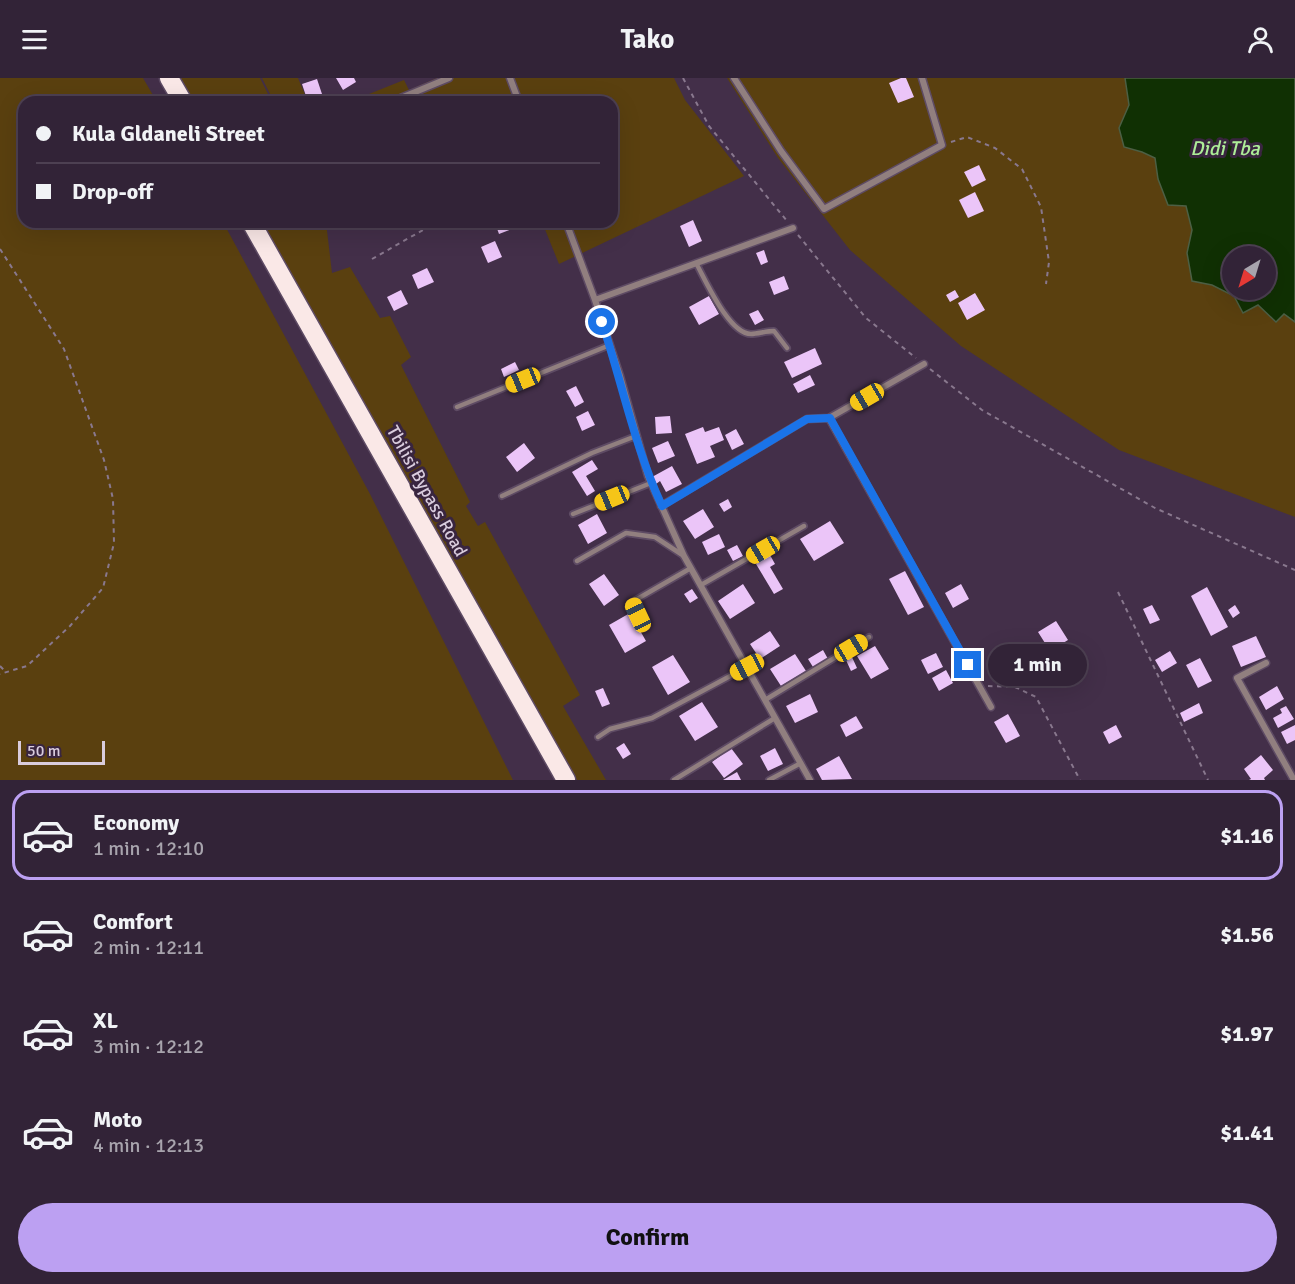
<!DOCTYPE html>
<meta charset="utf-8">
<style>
body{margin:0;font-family:Signika,sans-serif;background:#3d2f42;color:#f1f3f6;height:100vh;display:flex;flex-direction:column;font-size:22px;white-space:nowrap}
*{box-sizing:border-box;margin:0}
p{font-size:20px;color:#a8a4ad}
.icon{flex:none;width:33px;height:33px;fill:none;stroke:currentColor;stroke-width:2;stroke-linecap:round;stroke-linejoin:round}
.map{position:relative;height:702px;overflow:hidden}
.drawer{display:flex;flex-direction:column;background:#322337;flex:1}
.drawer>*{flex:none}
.banner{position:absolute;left:18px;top:18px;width:600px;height:132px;border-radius:18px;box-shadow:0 6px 24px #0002,0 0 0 2px #4d4052;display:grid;align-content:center;height:132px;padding:0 18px;background:#322337}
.needle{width:39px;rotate:218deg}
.tools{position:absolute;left:1222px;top:168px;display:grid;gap:12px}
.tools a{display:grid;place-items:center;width:54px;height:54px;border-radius:50%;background:#322337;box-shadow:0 6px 24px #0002,0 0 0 2px #4d4052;font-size:30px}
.scale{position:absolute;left:18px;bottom:15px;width:87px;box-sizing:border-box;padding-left:6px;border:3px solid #d9ccdd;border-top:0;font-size:16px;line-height:21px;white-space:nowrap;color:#d9ccdd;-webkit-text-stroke:4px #39253f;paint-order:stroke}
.end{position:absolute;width:27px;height:27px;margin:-14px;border:8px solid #1a73e8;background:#fff;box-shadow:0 0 0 3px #fff}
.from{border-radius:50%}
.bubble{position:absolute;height:42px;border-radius:21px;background:#322337;box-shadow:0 6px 24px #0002,0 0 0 2px #4d4052;font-size:20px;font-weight:700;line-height:42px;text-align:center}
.car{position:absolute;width:18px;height:36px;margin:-18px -9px;border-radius:8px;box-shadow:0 0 4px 2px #0007;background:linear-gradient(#f5c518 24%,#345 0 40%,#f5c518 0 76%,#345 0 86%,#f5c518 0)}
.banner b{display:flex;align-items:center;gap:21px;height:57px;font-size:22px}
.banner b+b{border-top:2px solid #4d4052}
.banner i{width:15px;height:15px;background:#f1f3f6}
ul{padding:10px 0 0;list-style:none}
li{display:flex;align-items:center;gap:18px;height:90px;margin:0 12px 9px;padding:0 6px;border:3px solid transparent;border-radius:18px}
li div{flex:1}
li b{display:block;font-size:22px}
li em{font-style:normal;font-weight:700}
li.active{border-color:#bca0f2}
li>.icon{width:54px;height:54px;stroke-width:1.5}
.action{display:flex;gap:12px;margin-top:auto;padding:12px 18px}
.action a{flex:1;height:69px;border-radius:36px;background:#bca0f2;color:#111;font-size:24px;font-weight:700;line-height:69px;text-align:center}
header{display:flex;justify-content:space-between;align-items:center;height:78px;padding:0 18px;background:#322337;font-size:27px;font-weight:700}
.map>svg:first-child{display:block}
.green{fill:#5a400f}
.water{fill:#103003;stroke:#4c5f44;stroke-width:1.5;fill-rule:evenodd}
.building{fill:#ebc5f8}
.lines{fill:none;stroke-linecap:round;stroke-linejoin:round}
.lane-casing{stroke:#5e4b64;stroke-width:8}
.street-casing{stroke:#5e4b64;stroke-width:9}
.highway-casing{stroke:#5e4b64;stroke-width:21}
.path{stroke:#89788e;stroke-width:2;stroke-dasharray:4.5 4.5;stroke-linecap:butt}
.lane{stroke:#917f7f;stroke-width:4.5}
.street{stroke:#917f7f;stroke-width:6}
.highway{stroke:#fae8e7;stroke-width:18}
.route{stroke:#1a73e8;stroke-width:8}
.labels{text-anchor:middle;stroke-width:6;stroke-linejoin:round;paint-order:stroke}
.street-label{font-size:18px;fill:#d9ccdd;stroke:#39253f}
.water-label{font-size:20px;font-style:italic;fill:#aded98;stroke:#39253f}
</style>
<header><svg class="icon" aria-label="menu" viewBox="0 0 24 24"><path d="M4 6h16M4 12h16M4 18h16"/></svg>Tako<svg class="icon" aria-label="person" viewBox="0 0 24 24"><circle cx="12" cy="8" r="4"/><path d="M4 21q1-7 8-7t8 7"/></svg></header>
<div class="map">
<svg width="1295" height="702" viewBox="0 0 1295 702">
<rect width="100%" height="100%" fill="#432f49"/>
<path class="green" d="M0,0H143L157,24H24V144H223L370,416L513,702H0Z
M181,0H260L272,24H194Z
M262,0H298L308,24H274Z
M437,0H674L685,22L744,98L559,186L542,144H612V24H349L404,2L409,12Z
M727,0H1125L1129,27L1119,50L1124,69L1142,74L1155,80L1158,101L1186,128L1192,152L1187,175L1192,203L1212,207L1258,227L1275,244L1284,236L1295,244V439L1119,372L961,268L850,172L778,80Z
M262,144H326L332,195L350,189L380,240L390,238L411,279L401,287L470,424L466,428L478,448L485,444L580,617L563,628L606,702H577Z"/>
<path class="water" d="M1125,0H1295V244L1284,236L1276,244L1258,227L1243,235L1234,218L1212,207L1192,203L1187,175L1192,152L1186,128L1168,127L1158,101L1155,80L1142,74L1124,69L1119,50L1129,27ZM1233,178H1266V212H1233Z"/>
<path class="building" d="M336,0H354L356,4L343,12Z
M901,0H906L914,19L898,25L889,5Z
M317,1L322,16L307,21L302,6Z
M979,87L986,102L972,109L964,94Z
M975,114L984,133L968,140L959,122Z
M693,142L702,163L689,169L680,148Z
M497,144H515L517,149L499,156L495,145Z
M495,163L502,179L488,185L481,169Z
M764,172L768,184L761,187L756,175Z
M427,190L434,204L418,211L412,197Z
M784,198L789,211L774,217L769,204Z
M401,212L408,226L394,233L387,219Z
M955,212L959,219L950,224L946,217Z
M975,215L985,232L967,242L958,225Z
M709,218L719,236L699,247L689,229Z
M758,232L764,242L755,247L749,236Z
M815,270L822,286L792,300L784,284Z
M515,284L519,292L504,299L501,291Z
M810,297L815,307L798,315L793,306Z
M576,308L584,324L575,329L566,313Z
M588,333L595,347L582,353L576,339Z
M670,338L672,355L656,356L655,339Z
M703,349L705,354L719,349L724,362L710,368L715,379L697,386L685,356Z
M736,351L744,366L732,372L725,357Z
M668,363L675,378L658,385L652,370Z
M524,365L535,380L517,394L506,379Z
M592,382L598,391L586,398L595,413L587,418L572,394Z
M672,388L682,406L666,414L660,403L656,406L652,399Z
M728,421L732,429L724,434L719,426Z
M703,431L714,449L695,461L683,443Z
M597,436L607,455L588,466L578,447Z
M830,443L844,465L814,483L800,461Z
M719,456L725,469L708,477L702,464Z
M737,467L743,478L733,483L727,472Z
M770,477L775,486L770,489L783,511L774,516L756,486Z
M905,493L924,529L908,537L889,501Z
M604,496L619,517L604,528L589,506Z
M743,506L755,525L730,541L718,523Z
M961,506L969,521L953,530L945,515Z
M1207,509L1228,549L1211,558L1191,518Z
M692,511L698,520L690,525L684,516Z
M1152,527L1160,542L1150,546L1143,531Z
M1235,527L1240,535L1233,540L1228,532Z
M630,535L646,563L625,575L609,547Z
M1056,543L1068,562L1050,573L1038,554Z
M770,553L780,568L760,581L750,566Z
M1256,558L1266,579L1241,589L1232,568Z
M875,568L889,591L871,601L857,578Z
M823,572L828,581L813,589L808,581Z
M1170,573L1177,585L1162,594L1155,582Z
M936,575L943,589L928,596L921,582Z
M795,576L806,593L781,608L770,591Z
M673,577L690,604L668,617L652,589Z
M851,577L857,590L851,593L845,580Z
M1200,580L1212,603L1198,610L1186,587Z
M946,592L953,605L939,613L932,600Z
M1277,608L1284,621L1266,632L1259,619Z
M603,610L610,626L602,629L595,613Z
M810,616L818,634L795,645L786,628Z
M702,624L718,649L695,663L679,638Z
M1199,625L1203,635L1184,644L1180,635Z
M1286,628L1294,641L1278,650L1273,640L1282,635L1280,631Z
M1008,636L1020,658L1006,665L994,644Z
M856,638L863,650L846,659L840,647Z
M1116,647L1122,659L1109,666L1103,654Z
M1295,647V662L1287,666L1281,654Z
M624,665L631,676L623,681L616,670Z
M731,670L743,686L724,700L712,684Z
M775,670L783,686L768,693L760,678Z
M1261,677L1273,692L1264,700L1265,702H1249L1251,701L1244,691Z
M839,678L852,701L822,702L816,691Z
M737,694L741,702H723Z"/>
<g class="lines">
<g class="lane-casing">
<path id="lane" d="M696,185C706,203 729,256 751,256C758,256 766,253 774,253L787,270
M457,329L610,267
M502,418L592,375L636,358
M573,436L651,405
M577,483L626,455L655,459L684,478
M701,507L804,448
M644,550L632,524L691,490
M765,622L869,559
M598,659L610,651L652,640L747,589
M674,702L775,640
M769,702L801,685"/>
</g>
<g class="street-casing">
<path id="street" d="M510,0L519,24
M734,0L781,73L824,131L942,67L922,0
M391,24L449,0
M566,144L595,222L620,298L648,398L684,478L810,702
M595,222L793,150
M829,340L991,629
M661,428L807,341L829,340L924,286
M1266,585L1237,600L1294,702"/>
</g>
<g class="highway-casing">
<path id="highway" d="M169,0L183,24
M251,144L566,702"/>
</g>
<path class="path" d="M683,0L709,48L787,143
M951,64L967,59L995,70L1022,91L1041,129L1049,184L1046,206
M798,157L866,240L916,280
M0,171L64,271L104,382L113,421L114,465L103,510L70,548L27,588L0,596
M372,181L437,144
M930,291L982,332L1155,430L1295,492
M1118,514L1208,702
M0,588L6,594
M988,608L1015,609L1036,619L1080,702"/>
<use href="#lane" class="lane"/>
<use href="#street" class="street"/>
<use href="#highway" class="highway"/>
</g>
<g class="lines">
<path class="route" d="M602,244C622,305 635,370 662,428L807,341L830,340L968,587"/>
</g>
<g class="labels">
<g class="street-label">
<text transform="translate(427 413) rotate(61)" y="6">Tbilisi Bypass Road</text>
</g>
<g class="water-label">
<text x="1225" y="77">Didi Tba</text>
</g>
</g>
</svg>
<div class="tools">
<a><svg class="needle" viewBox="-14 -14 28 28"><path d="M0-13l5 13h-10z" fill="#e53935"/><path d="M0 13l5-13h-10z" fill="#a8a4ad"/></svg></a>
</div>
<div class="scale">50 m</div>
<i class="end from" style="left:602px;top:244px"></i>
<i class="end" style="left:968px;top:587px"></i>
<div class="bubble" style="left:988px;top:566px;width:99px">1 min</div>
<i class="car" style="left:523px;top:302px;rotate:248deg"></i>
<i class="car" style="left:867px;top:319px;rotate:240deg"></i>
<i class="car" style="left:612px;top:420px;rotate:248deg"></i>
<i class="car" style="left:763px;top:472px;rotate:240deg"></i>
<i class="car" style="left:638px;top:537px;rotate:335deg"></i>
<i class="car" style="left:851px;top:570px;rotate:59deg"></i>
<i class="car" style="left:747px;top:589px;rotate:242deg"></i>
<div class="banner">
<b><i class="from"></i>Kula Gldaneli Street</b>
<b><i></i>Drop-off</b>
</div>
</div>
<section class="drawer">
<ul>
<li class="active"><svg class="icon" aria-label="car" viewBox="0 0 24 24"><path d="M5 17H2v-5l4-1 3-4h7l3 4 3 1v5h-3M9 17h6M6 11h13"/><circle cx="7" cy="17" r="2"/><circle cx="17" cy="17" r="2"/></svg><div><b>Economy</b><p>1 min · 12:10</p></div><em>$1.16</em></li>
<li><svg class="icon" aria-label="car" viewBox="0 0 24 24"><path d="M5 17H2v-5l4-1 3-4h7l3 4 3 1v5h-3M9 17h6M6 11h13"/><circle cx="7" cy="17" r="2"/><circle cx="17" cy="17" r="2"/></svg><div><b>Comfort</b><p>2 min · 12:11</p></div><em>$1.56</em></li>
<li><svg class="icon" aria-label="car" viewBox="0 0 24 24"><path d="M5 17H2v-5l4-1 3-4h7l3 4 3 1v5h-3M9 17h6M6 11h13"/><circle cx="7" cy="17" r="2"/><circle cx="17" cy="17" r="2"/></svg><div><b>XL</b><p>3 min · 12:12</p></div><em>$1.97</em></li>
<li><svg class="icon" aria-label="car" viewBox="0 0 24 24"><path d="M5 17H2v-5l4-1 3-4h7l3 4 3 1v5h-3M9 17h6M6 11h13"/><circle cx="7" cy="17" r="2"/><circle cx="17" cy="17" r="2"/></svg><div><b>Moto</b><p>4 min · 12:13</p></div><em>$1.41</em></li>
</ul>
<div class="action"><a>Confirm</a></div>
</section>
